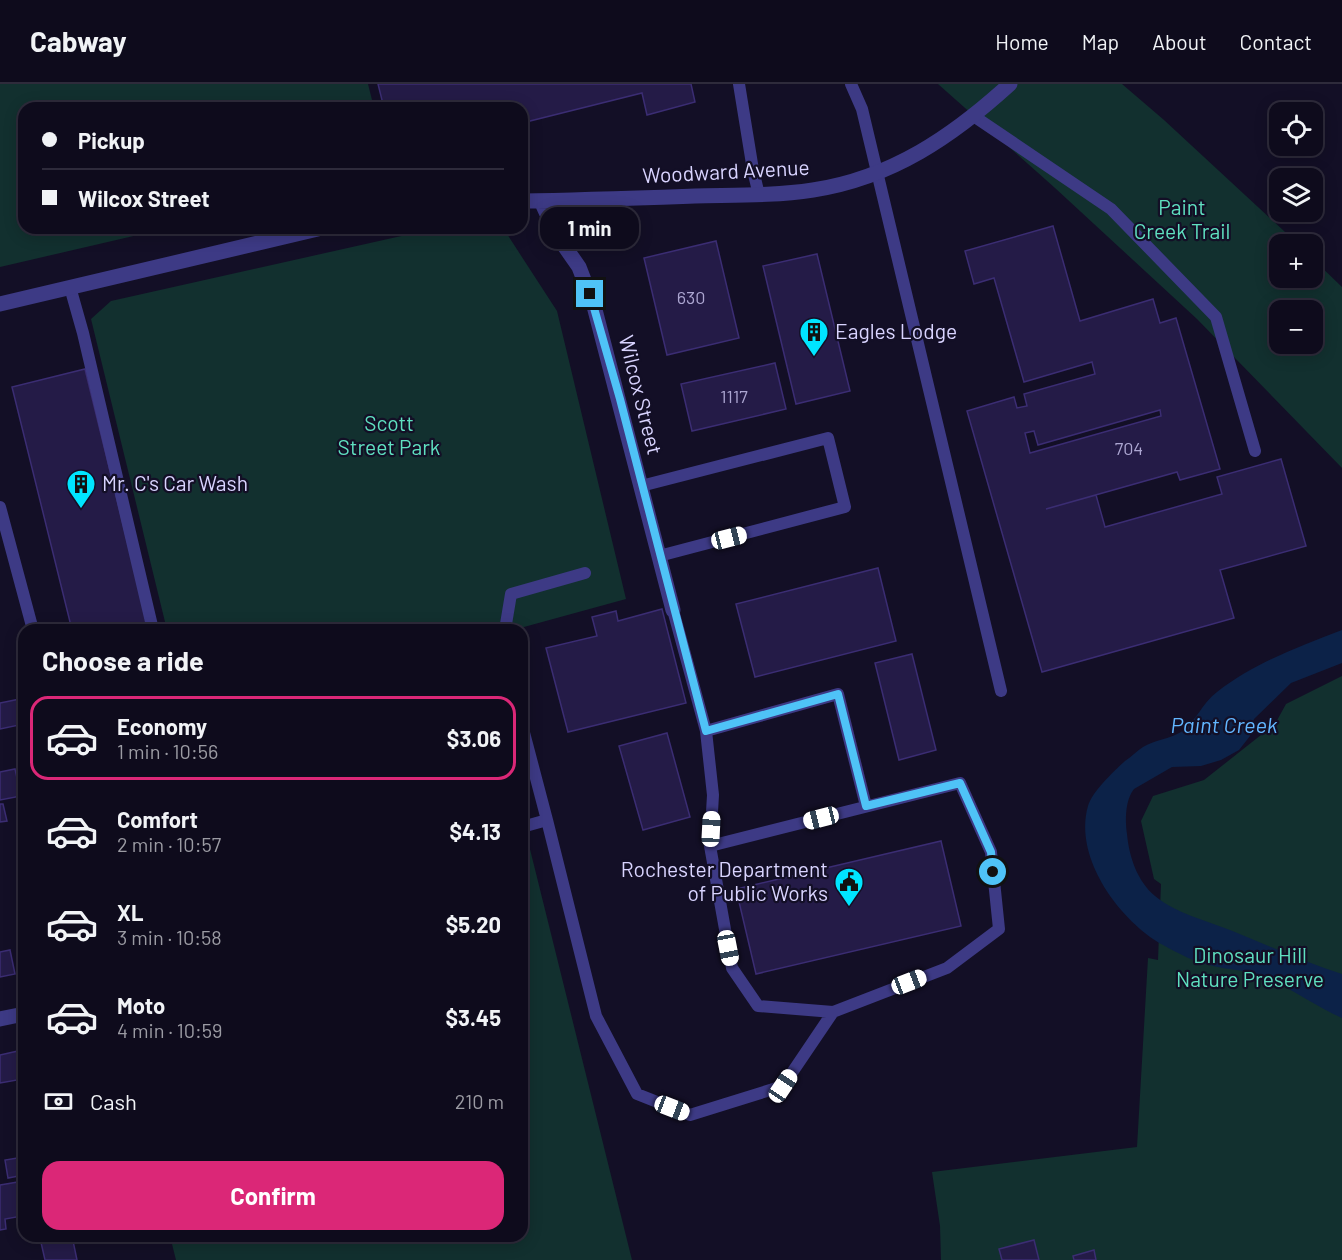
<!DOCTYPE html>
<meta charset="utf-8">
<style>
body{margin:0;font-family:Barlow,sans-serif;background:#171425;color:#f1f3f6;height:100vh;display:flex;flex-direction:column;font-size:22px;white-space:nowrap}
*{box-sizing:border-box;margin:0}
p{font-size:20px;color:#9b9ba3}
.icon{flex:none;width:33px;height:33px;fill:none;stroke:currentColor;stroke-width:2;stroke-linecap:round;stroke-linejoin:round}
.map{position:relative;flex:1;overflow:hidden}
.drawer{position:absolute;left:18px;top:540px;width:510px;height:618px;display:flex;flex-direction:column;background:#0e0b1c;border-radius:18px;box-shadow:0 3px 15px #0003,0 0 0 2px #2e2b3b}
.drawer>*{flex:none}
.banner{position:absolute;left:18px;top:18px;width:510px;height:132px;border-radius:18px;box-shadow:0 3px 15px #0003,0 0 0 2px #2e2b3b;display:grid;align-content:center;height:132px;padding:0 24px;background:#0e0b1c}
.tools{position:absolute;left:1269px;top:18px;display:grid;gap:12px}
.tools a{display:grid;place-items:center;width:54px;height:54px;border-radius:12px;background:#0e0b1c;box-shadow:0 3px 15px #0003,0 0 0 2px #2e2b3b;font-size:30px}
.end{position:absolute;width:27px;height:27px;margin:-14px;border:8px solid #4fc3f7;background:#111;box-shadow:0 0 0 3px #111}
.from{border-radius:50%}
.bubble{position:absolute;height:42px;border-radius:18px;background:#0e0b1c;box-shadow:0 3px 15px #0003,0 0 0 2px #2e2b3b;font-size:20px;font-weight:700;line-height:42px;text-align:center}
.car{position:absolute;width:18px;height:36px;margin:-18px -9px;border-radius:8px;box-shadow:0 0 4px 2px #0007;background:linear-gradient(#fff 24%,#345 0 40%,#fff 0 76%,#345 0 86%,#fff 0)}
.banner b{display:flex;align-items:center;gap:21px;height:57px;font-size:22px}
.banner b+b{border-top:2px solid #2e2b3b}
.banner i{width:15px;height:15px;background:#f1f3f6}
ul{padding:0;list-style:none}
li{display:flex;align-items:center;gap:18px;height:84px;margin:0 12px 9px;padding:0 12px;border:3px solid transparent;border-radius:18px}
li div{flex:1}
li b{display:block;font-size:22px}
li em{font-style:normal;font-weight:700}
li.on{border-color:#db2777}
li>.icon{width:54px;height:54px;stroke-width:1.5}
h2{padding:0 24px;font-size:27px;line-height:72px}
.pay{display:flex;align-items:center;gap:15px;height:66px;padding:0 24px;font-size:22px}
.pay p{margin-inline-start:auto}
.action{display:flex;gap:12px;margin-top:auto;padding:12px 24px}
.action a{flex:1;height:69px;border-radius:18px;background:#db2777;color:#fff;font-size:24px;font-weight:700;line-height:69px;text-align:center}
header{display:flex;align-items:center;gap:36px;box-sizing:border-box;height:84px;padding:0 30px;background:#0e0b1c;border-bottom:2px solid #2e2b3b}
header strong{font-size:28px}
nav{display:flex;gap:33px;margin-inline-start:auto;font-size:21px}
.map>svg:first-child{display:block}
.green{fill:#12302f;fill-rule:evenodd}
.water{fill:#0c2248}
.building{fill:#241b47;stroke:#3b2d73;stroke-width:1.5;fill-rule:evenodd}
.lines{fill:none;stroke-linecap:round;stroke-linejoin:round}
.lane{stroke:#3d3a85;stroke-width:12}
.street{stroke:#3d3a85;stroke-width:15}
.route{stroke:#4fc3f7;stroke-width:8}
.labels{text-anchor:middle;stroke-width:4.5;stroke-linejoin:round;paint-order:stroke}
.number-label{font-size:18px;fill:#aca6d1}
.street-label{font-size:21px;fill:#d9d4ff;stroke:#130f26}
.park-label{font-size:21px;fill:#5fe0c0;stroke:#130f26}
.poi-label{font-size:21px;fill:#d9d4ff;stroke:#130f26;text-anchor:start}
.water-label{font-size:22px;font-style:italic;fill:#62b6ff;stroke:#130f26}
</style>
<header>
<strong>Cabway</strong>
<nav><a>Home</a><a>Map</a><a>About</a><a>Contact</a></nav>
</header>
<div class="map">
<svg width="1342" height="1176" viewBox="0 0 1342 1176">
<rect width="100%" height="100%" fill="#130f26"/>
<path class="green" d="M0,0H368L374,24H24V144H168L0,183Z
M938,0H1122L1164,36L1298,160H1280V194H1312L1313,175L1342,203V384L1197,235L1055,104ZM1280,226H1312V260H1280Z
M437,144H465L507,150L557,227L626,515L513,546H167L91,235L111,217Z
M1342,592V1176H941L940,1142L932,1088L1137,1063L1148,874L1158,876L1161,800L1154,795L1141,737L1153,712L1204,696L1275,640L1286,620Z
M522,733L632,1176H176L170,1152H522Z"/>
<path class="water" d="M1342,546V579L1291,599L1254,635L1250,652L1239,666L1221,676L1201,682L1172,683L1134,705C1125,716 1125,737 1127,750C1129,772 1137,797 1155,812C1177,830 1205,836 1230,846C1268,861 1303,878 1342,890V934C1315,922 1290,903 1262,892C1247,886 1229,886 1213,882C1197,879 1177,869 1163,861C1120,837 1073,774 1088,722C1092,708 1114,687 1125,677C1131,673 1137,667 1143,663C1154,656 1170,655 1181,648C1196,638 1202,619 1217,608C1254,579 1298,563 1342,546Z"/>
<path class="building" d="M378,0H691L695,18L647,31L642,9L522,39V24H384Z
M1053,142L1080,237L1153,215L1160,239L1176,234L1220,385L1180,396L1177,388L1046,425L1096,411L1105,443L1222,410L1217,393L1281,375L1306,462L1220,486L1234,534L1042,588L967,327L1014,313L1017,324L1027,322L1024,310L1095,290L1092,278L1024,298L994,194L974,200L965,167ZM1160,326L1161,332L1030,369L1025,349L1034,347L1038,361Z
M716,157L739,254L667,271L644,174Z
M817,170L850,307L796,320L763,182Z
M775,279L786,325L692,347L681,300Z
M85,285L149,546H72L12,303Z
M878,484L896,557L755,593L736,520Z
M662,525L686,619L568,648L546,564L597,552L592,533L616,527L618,537Z
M912,570L936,666L899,676L875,579Z
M20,615L24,640L0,645V619Z
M667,649L690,733L643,746L619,662Z
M15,685L21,712L0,716V688Z
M0,720H3L7,737L0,738Z
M941,757L961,842L756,890L736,805Z
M10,866L15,890L0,893V868Z
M18,967L23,995L0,999V971Z
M24,1073V1091L8,1094L5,1076Z
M24,1097V1122L20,1123L22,1132L5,1135L6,1145L0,1146V1101Z
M52,1152H72L77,1176H45L40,1154Z
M1034,1156L1039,1176H1002L999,1165Z
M1094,1166L1096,1176H1074L1073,1172Z"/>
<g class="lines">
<path class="lane" d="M739,0L753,86L759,111
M851,0L862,25L1001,607
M975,33L1111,125L1216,233L1255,367
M70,203L83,249L153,546
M641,402L828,354L845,423L659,472
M0,423L33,546
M673,526L706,647L713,711L710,762L732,884L758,922L833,928L947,884L999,845L991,768L960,699L710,762
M505,546L511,510L585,489
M522,641L547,736L522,743
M706,647L838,610L866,722
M547,736L596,932L637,1010L690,1031L783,1002L833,928"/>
<path class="street" d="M522,117C580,116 637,114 695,112C734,111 774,112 813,106C892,94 953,52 1010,0
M541,117L556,150L579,183L594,222L673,526
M0,220L322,144
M0,935L24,930"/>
</g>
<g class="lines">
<path class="route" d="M590,210L620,315L706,647L838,610L866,722L960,699L991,768L993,788"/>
</g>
<defs>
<g id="building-pin" transform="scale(1.5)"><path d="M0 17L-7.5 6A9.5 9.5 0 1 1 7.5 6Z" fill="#00e5ff" stroke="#130f26"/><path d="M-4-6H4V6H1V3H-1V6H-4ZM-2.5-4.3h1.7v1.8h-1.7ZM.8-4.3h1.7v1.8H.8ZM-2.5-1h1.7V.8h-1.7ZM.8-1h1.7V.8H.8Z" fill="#111"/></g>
<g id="civic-pin" transform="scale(1.5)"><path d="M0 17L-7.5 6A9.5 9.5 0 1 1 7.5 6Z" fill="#00e5ff" stroke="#130f26"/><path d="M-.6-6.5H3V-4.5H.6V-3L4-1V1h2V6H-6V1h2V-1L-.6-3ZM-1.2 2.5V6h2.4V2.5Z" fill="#111"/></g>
</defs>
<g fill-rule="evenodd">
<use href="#building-pin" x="814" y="248"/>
<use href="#building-pin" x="81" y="400"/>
<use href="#civic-pin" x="849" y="798"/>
</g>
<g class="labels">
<g class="number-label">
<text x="691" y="220">630</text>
<text x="734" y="319">1117</text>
<text x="1129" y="371">704</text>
</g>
<g class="street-label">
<text transform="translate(726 88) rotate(-3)" y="7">Woodward Avenue</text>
<text transform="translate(640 311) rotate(76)" y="7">Wilcox Street</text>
</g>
<g class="park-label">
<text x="1182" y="131">Paint<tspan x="1182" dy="24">Creek Trail</tspan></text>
<text x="389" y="347">Scott<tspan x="389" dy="24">Street Park</tspan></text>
<text x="1250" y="879">Dinosaur Hill<tspan x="1250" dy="24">Nature Preserve</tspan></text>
</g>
<g class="poi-label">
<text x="835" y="255">Eagles Lodge</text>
<text x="102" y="407">Mr. C's Car Wash</text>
<text x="828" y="793" text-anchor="end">Rochester Department<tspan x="828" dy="24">of Public Works</tspan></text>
</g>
<g class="water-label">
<text x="1224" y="649">Paint Creek</text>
</g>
</g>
</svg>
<div class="tools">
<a><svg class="icon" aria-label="locate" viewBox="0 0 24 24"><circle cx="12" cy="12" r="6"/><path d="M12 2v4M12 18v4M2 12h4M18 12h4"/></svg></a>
<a><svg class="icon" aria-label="layers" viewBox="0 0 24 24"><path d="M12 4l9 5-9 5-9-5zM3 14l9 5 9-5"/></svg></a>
<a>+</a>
<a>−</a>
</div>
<i class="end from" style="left:993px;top:788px"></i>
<i class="end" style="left:590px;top:210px"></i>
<div class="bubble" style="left:540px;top:123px;width:99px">1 min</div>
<i class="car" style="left:729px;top:454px;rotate:76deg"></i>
<i class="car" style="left:821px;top:734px;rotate:256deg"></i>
<i class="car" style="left:711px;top:745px;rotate:3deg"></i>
<i class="car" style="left:728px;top:864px;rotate:169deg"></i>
<i class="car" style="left:909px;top:898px;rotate:69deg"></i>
<i class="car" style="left:783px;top:1002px;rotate:34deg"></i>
<i class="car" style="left:672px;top:1024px;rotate:111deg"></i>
<div class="banner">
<b><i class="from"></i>Pickup</b>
<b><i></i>Wilcox Street</b>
</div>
<section class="drawer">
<h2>Choose a ride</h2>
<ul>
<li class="on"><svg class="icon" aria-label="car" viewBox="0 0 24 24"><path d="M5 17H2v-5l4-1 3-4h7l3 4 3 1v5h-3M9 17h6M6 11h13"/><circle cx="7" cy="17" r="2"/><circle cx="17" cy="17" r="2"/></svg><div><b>Economy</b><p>1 min · 10:56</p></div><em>$3.06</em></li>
<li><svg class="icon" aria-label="car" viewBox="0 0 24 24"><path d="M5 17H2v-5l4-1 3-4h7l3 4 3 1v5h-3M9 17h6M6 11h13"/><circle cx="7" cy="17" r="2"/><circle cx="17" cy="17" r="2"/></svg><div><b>Comfort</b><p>2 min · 10:57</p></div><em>$4.13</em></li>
<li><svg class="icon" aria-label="car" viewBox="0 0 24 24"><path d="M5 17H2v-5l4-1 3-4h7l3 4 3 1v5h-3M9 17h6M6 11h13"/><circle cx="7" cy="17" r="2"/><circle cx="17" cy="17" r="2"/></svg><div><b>XL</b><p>3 min · 10:58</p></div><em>$5.20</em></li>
<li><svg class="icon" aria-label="car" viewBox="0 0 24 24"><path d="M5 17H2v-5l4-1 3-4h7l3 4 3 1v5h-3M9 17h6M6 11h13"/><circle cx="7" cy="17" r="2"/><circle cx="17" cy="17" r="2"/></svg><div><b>Moto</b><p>4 min · 10:59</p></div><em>$3.45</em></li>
</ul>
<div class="pay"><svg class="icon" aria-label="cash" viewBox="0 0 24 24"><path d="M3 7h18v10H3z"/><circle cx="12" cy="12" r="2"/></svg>Cash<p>210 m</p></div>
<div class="action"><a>Confirm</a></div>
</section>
</div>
